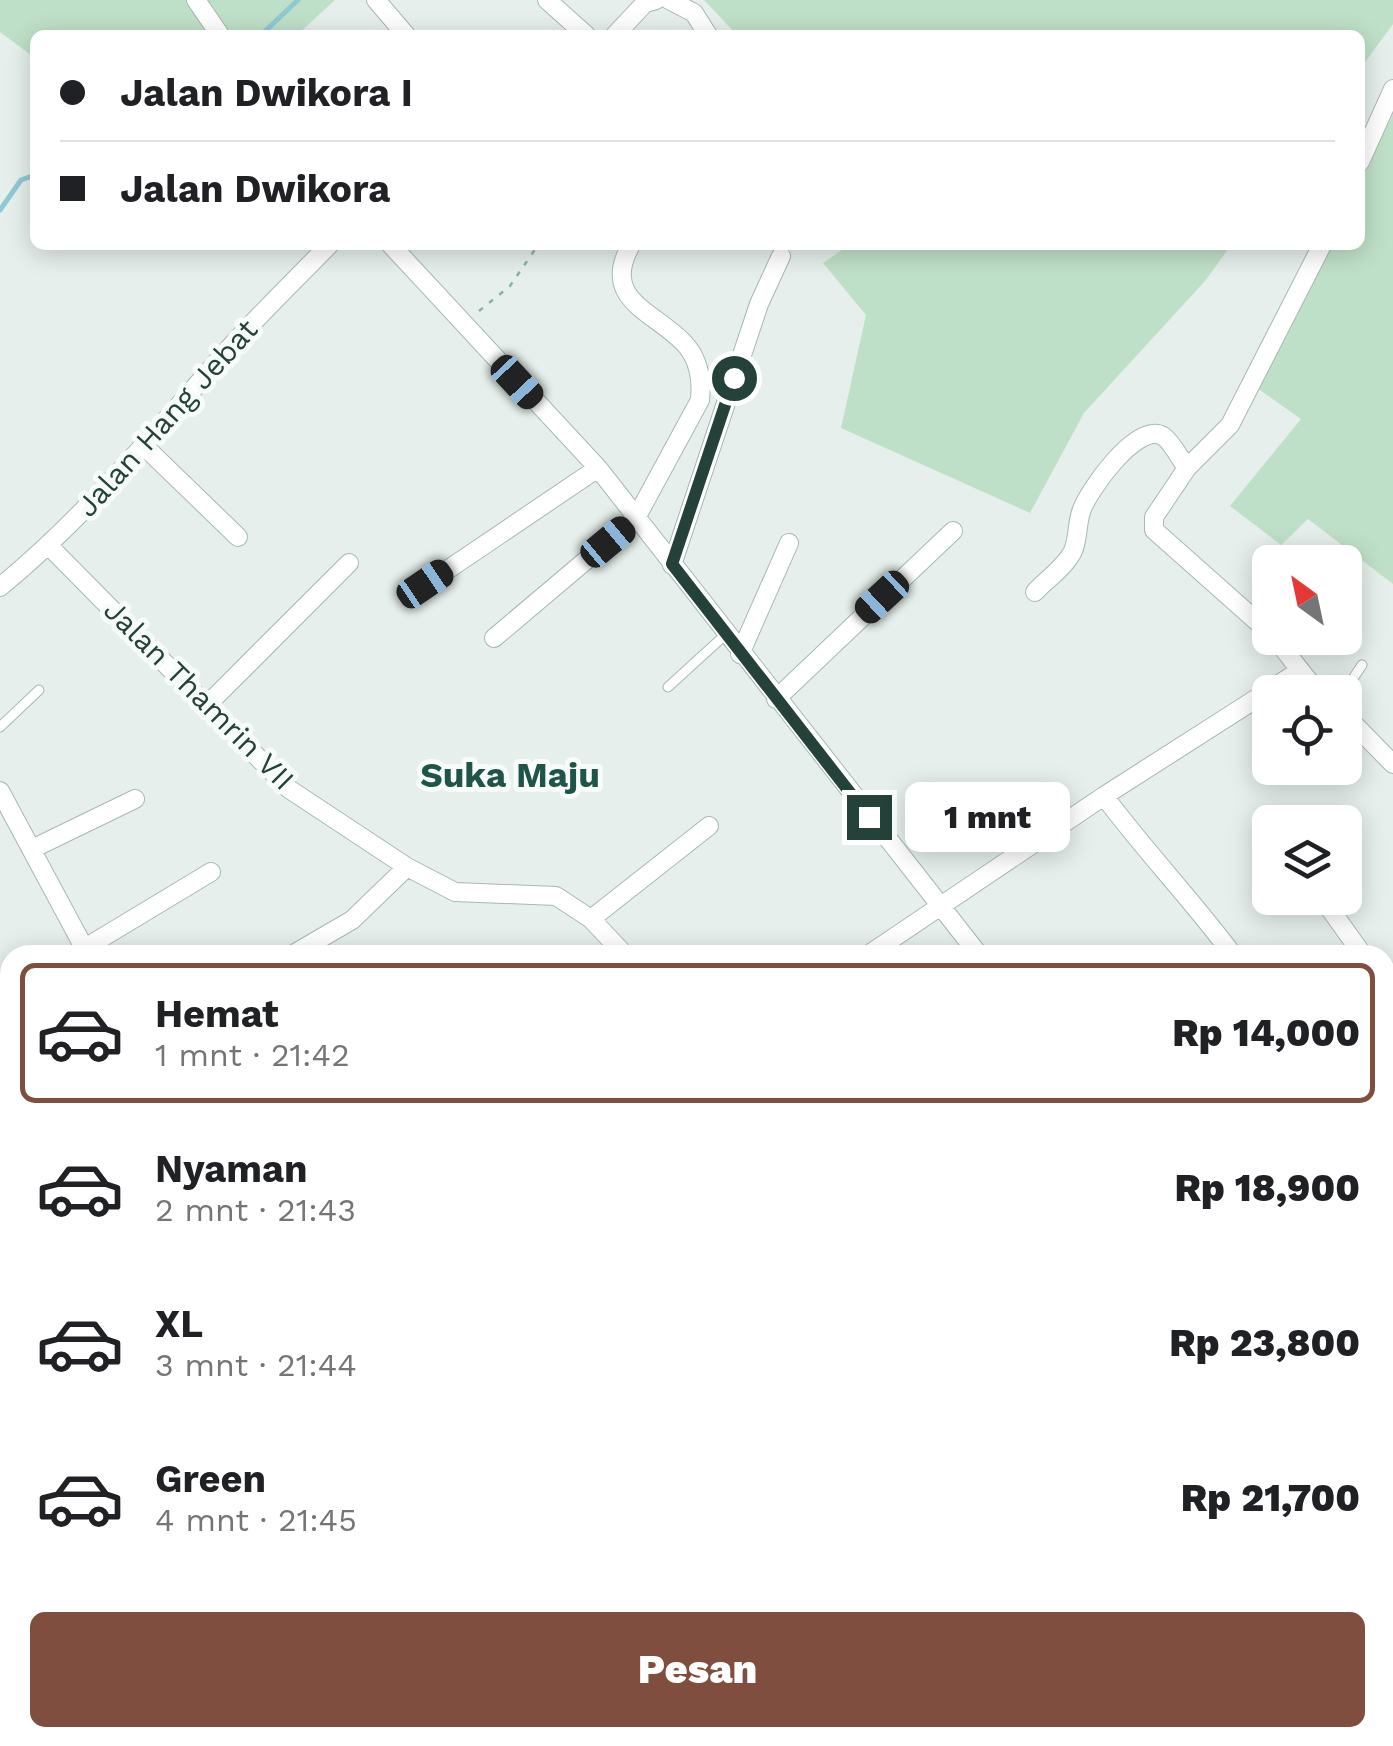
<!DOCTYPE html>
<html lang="id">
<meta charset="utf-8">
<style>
body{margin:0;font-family:"Work Sans",sans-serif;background:#f6f6f6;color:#202124;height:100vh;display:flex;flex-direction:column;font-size:38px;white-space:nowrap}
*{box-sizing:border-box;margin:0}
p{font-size:32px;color:#757577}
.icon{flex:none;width:55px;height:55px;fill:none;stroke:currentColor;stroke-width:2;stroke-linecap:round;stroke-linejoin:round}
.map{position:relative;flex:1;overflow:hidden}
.details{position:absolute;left:0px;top:945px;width:1395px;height:802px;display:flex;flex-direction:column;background:#fff;border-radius:30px 30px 0 0;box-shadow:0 5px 25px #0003}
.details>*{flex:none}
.top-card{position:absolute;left:30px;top:30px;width:1335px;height:220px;border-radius:15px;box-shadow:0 5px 25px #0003;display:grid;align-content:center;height:220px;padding:0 30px;background:#fff}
.needle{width:65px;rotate:327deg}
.controls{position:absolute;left:1252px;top:545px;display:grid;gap:20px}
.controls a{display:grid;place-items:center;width:110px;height:110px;border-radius:15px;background:#fff;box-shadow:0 5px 25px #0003;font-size:50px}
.end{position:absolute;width:45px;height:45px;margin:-22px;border:12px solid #24423a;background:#fff;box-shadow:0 0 0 5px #fff}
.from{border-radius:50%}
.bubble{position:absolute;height:70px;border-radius:15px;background:#fff;box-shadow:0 5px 25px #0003;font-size:32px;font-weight:800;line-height:70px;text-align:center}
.car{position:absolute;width:30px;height:60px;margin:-30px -15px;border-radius:12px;box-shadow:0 0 8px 2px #0007;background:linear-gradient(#222 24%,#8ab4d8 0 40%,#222 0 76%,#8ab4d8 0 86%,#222 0)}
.top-card b{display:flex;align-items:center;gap:35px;height:95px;font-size:38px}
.top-card b+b{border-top:2px solid #e0e0e0}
.top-card i{width:25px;height:25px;background:#202124}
ul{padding:18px 0 0;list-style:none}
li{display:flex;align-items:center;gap:30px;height:140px;margin:0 20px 15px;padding:0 10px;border:5px solid transparent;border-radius:15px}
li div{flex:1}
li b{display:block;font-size:38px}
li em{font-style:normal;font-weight:800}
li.active{border-color:#7f4e3f}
li>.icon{width:90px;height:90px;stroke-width:1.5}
.primary-button{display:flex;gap:20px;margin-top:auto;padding:20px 30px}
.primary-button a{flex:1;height:115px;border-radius:15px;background:#7f4e3f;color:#fff;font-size:40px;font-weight:800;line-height:115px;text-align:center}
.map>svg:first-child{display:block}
.green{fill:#bfe0c8}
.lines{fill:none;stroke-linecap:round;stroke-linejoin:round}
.stream{stroke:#8ec9d4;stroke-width:5}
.lane-casing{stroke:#a8b8b2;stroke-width:11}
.street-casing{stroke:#a8b8b2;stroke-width:20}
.secondary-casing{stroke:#a4bbb3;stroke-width:28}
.path{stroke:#86b3a5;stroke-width:2.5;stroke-dasharray:5 8;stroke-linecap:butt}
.lane{stroke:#fff;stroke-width:9}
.street{stroke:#fff;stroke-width:18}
.secondary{stroke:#fff;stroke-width:25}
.route{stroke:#24423a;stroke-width:12}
.labels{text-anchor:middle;stroke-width:10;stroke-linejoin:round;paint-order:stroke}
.street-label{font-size:30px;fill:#24423a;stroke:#f7fbf9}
.quarter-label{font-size:35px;font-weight:bold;fill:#1f5548;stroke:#f7fbf9}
</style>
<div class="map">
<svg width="1393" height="1746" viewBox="0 0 1393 1746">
<rect width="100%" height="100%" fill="#e6efeb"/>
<path class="green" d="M0,0H335L297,35H35V58L0,32Z
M704,0H1393V24L1360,69V35H737Z
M1393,114V584L1308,519L1281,545L1230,506L1301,419L1257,388L1328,245H1360V180Z
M849,245H1231L1205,281L1084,413L1030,513L841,428L866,315L823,263Z"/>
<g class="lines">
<path class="stream" d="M261,35L298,0
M0,210L21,180L35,175"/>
<g class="lane-casing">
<path id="lane" d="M668,687L725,635
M1344,692L1362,665
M0,727L39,690"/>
</g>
<g class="street-casing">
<path id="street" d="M196,0L220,35
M376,0L406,35
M547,0L586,35
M669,0L694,13L708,35
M615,35L645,3L656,0
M1360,162L1393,89
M391,245L598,468L979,955
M144,446L238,537
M49,546L289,789L407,867L455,892L556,896L591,919L625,955
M672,565L759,304L781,256
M425,585L598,468
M0,587C88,515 158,428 233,344C264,310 297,278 329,245
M1035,592C1046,580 1066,566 1073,551C1078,540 1077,524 1081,512C1087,492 1137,421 1163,436C1172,442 1180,459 1187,468
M1270,633L1154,530V517L1187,468L1230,425L1322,245
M494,638L636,518L700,400C702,379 698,357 683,342C653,311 600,299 631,245
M1275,638L1307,679
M740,654L789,543
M776,699L953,531
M208,704L349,563
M1345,715L1393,764
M0,791L88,955
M1104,796C1145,851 1192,900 1233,955
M32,849L135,799
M1322,898L1363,955
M591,919L709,826
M85,948L211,872
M292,955L352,920L407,867
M868,955L1104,796L1290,677L1307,679L1322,692
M1385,987L1393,998
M0,1069L10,1087
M0,1288L10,1287
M0,1408L10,1407
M1385,1475L1393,1483
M1385,1516L1393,1510
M1385,1592L1393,1606
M0,1631L10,1633
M553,1738L559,1746
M64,1746L65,1738
M1006,1746L1022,1738"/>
</g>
<g class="secondary-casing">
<path id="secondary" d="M1385,1127L1393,1126
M764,1738L769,1746
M592,1746L606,1738"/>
</g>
<path class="path" d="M479,311L510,286L538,245"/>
<use href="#lane" class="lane"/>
<use href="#street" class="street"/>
<use href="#secondary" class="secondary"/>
</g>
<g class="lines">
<path class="route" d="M734,378L672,564L869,817"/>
</g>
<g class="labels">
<g class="street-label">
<text transform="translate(167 418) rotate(-48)" y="10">Jalan Hang Jebat</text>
<text transform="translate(199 695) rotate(45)" y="10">Jalan Thamrin VII</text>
</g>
<g class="quarter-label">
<text x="510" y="787">Suka Maju</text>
</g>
</g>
</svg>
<div class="controls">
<a><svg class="needle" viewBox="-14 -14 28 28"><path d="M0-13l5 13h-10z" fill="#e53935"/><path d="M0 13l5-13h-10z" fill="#757577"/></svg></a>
<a><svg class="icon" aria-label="locate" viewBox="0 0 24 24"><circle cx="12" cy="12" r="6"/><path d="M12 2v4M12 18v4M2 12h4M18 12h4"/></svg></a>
<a><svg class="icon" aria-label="layers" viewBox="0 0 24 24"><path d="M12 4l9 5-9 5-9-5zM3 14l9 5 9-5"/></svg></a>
</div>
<i class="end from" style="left:734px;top:378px"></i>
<i class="end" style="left:869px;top:817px"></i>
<div class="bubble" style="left:905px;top:782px;width:165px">1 mnt</div>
<i class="car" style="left:517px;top:382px;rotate:137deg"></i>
<i class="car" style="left:608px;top:542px;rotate:50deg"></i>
<i class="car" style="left:425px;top:584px;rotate:56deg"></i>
<i class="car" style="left:882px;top:597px;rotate:227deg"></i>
<div class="top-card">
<b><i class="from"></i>Jalan Dwikora I</b>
<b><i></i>Jalan Dwikora</b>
</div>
<section class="details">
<ul>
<li class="active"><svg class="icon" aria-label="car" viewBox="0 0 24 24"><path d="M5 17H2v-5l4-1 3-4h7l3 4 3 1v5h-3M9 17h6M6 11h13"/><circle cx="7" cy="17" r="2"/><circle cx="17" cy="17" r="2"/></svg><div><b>Hemat</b><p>1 mnt · 21:42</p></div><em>Rp 14,000</em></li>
<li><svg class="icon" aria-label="car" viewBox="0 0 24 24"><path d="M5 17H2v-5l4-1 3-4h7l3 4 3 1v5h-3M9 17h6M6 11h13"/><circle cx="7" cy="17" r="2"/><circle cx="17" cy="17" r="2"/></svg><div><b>Nyaman</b><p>2 mnt · 21:43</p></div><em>Rp 18,900</em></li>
<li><svg class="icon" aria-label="car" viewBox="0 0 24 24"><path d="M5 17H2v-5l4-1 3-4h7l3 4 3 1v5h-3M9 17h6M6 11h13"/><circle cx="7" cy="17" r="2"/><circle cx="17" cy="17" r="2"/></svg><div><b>XL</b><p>3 mnt · 21:44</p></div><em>Rp 23,800</em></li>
<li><svg class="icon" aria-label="car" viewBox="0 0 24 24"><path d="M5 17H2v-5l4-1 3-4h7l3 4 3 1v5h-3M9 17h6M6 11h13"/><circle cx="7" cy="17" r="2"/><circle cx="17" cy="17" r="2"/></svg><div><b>Green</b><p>4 mnt · 21:45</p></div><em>Rp 21,700</em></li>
</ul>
<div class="primary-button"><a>Pesan</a></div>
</section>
</div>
